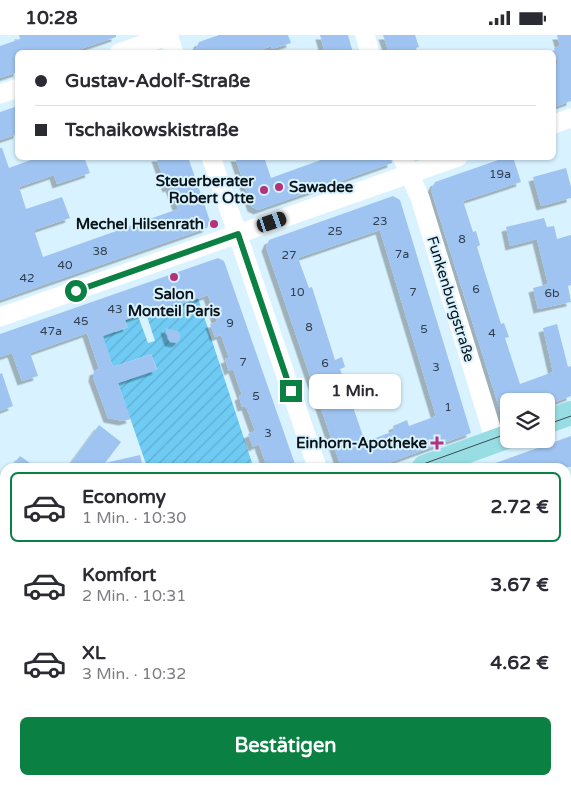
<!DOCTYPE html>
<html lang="de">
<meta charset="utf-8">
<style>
body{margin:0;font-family:"Varela Round",sans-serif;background:#f2f2f3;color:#2b2b33;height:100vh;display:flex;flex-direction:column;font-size:19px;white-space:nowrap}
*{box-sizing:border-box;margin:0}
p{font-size:16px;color:#7c7c81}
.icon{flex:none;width:28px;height:28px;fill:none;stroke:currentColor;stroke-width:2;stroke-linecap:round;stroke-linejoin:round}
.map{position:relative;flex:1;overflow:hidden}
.details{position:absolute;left:0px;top:428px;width:571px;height:322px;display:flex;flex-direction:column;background:#fff;border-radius:15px 15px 0 0;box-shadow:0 1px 4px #0004}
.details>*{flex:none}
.guide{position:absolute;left:15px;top:15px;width:541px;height:110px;border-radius:8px;box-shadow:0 1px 4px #0004;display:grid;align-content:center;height:110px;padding:0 20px;background:#fff}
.fabs{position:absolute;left:500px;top:358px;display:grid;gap:10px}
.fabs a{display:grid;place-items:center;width:55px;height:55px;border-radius:8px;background:#fff;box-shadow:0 1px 4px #0004;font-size:25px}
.end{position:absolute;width:22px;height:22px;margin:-11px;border:6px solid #0b8043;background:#fff;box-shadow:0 0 0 2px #fff}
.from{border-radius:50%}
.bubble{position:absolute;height:35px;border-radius:8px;background:#fff;box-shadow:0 1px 4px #0004;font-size:16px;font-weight:800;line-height:35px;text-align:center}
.car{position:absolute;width:15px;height:30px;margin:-15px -8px;border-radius:6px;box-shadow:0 0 4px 1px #0007;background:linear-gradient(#222 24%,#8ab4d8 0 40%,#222 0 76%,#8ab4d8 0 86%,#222 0)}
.guide b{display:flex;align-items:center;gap:18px;height:48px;font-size:19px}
.guide b+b{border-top:1px solid #e1e1e2}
.guide i{width:12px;height:12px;background:#2b2b33}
ul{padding:9px 0 0;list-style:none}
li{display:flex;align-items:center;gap:15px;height:70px;margin:0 10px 8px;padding:0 10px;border:2px solid transparent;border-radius:8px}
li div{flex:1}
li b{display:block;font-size:19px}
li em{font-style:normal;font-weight:800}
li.current{border-color:#0b8043}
li>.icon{width:45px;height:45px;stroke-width:1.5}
.button{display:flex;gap:10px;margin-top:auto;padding:10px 20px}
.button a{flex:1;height:58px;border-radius:8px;background:#0b8043;color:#fff;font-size:20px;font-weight:800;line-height:58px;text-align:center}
.status{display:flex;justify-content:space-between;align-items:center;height:35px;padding:0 25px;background:#fff;direction:ltr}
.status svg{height:14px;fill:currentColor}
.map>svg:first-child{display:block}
.garden{fill:url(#garden-furrows)}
.building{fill:#9fc4f1;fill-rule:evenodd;filter:url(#shadow)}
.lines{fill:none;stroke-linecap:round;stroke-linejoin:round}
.minor{stroke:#fff;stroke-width:19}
.major{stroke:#98dde4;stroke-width:24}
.tram{stroke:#3c4a50;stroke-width:1}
.route{stroke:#0b8043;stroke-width:6}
.poi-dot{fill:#b4327b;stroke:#d8f2ff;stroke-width:2}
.labels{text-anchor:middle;stroke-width:4;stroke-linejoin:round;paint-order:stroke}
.number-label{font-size:12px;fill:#2f3f4e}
.poi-label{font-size:15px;font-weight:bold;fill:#0a1317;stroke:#d8f2ff;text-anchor:end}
.street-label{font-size:15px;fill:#0a1317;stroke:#d8f2ff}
</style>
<div class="status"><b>10:28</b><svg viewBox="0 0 49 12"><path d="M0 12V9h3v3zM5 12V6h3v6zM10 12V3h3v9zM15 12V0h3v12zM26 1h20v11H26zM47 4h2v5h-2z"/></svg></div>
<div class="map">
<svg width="571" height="750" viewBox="0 0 571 750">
<defs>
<pattern id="garden-furrows" width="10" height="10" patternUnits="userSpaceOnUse" patternTransform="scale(1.25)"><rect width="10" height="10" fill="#6fcbf3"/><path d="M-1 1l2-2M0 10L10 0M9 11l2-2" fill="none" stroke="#5fadd0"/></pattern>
<filter id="shadow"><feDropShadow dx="-4.5" dy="4.5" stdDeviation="0" flood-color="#0004"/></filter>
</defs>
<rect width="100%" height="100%" fill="#d8f2ff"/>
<path class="garden" d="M198,263L253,431L250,432H147L118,348L157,334L151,319L113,332L100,294L116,297L128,292L125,285L138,281L148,308L155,306L146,278L177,264L179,269Z"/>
<path class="building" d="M19,0H116V2L69,18H18V37L0,43V11L20,4Z
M219,0H288L291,8L272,14L271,11L254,18H194L199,7Z
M320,0H348L353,18H325Z
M383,0H415L419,12L416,13L418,18H389Z
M557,0H571V66L554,72V30L558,29L554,13L560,11Z
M18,71V99L0,105V77Z
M0,113H2L9,133L39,122H84L90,138L57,149L54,140L19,152L26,174L62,162L70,183L34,195L43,222L178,174L170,152L167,153L156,122H188L210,186L207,193L0,265Z
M235,122H264L271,143L329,122H391L392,128L258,175L252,172Z
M507,122H513L521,147L463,166L473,197L476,196L480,210L477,212L501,289L504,288L509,302L505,303L520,349L553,337L543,293L557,289L568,332L571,331V361L546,371V366H509V388H504L431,155L435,147Z
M566,133L571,152V163L541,171L533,142Z
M393,161L400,165L471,398L377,432H341L266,212L269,205ZM380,195L436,381L409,391L407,385L393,391L394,396L365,407L340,334L345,332L342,322L335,325L312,252L309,253L298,223Z
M544,183L547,192L554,191L557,204L571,200V250L568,251L571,267L538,274L533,253L548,249L537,204L510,211L506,192Z
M218,223L224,226L296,432H267L259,409L253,412L248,399L255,396L246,371L242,372L239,361L242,360L233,334L229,336L225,324L229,323L221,300L215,302L210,289L217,287L208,260L179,270L178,268L153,278L152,276L125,285L128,292L103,301L113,332L151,319L157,335L118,348L131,384L123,386L108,383L93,342L94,336L99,334L87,298L30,318L38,341L22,346L12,318L0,322V299Z
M165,293L178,296L180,298V305L176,308L170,307L168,304Z
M2,338L13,371L0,376V339Z
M99,390L121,407L105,428L140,420L143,432H105V429L102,432H68Z
M571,401V432H487V431Z
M20,421L36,432H11Z"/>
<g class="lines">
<path class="minor" d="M168,0L174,18
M365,0L370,18
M119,18L169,0
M0,59L18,53
M554,89L571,83
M211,122L317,432
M402,122L420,163L495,406
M0,282L458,122
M0,498L5,501
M0,514L5,517
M566,582H571
M566,741L571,740
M336,745L343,750
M513,750L541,745"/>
<path class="major" d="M546,387L571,378
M424,432L509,401
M0,546L5,545"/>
<path class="tram" d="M546,390L571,381
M415,432L509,398
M0,506L5,509
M0,559L5,558"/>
</g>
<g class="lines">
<path class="route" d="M76,256L238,199L291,356"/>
</g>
<g class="poi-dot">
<circle cx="279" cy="152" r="5"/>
<circle cx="264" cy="155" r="5"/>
<circle cx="214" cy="189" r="5"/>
<circle cx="174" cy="242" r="5"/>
<path d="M434.5 400.5h5v5h5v5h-5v5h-5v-5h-5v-5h5z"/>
</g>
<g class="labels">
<g class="number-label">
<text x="500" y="143">19a</text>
<text x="380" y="190">23</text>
<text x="335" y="200">25</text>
<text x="462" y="208">8</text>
<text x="100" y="220">38</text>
<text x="402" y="223">7a</text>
<text x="289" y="224">27</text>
<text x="65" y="234">40</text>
<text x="27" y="247">42</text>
<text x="476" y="258">6</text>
<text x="297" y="261">10</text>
<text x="413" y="261">7</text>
<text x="552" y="262">6b</text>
<text x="115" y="278">43</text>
<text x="81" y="290">45</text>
<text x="230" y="292">9</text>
<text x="309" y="296">8</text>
<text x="424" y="298">5</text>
<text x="51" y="300">47a</text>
<text x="492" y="302">4</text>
<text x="243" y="331">7</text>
<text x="325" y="332">6</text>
<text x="436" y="336">3</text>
<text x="256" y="365">5</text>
<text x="448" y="376">1</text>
<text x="268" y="402">3</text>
</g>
<g class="poi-label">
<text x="254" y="151">Steuerberater<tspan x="254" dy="17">Robert Otte</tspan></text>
<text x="289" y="157" text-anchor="start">Sawadee</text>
<text x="204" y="194">Mechel Hilsenrath</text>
<text x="174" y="264" text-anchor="middle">Salon<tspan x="174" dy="17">Monteil Paris</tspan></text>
<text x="427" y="413">Einhorn-Apotheke</text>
</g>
<g class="street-label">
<text transform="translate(451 264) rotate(73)" y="5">Funkenburgstraße</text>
</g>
</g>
</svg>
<div class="fabs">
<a><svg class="icon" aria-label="layers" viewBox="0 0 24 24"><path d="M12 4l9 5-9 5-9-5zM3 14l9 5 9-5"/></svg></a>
</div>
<i class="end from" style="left:76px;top:256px"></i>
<i class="end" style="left:291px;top:356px"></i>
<div class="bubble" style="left:309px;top:339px;width:92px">1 Min.</div>
<i class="car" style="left:272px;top:187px;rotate:71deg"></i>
<div class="guide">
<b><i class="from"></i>Gustav-Adolf-Straße</b>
<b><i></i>Tschaikowskistraße</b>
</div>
<section class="details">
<ul>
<li class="current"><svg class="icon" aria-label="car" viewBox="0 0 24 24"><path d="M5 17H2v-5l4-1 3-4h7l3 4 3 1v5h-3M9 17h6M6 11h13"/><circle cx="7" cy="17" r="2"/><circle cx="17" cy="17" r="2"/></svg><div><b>Economy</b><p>1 Min. · 10:30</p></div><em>2.72 €</em></li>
<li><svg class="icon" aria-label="car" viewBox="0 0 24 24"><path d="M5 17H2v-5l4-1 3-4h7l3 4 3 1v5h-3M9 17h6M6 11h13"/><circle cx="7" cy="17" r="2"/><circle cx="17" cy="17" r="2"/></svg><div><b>Komfort</b><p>2 Min. · 10:31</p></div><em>3.67 €</em></li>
<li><svg class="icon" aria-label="car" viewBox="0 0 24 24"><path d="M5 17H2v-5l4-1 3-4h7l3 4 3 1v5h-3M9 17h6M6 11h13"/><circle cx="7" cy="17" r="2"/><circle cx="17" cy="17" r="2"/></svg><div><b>XL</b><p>3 Min. · 10:32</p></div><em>4.62 €</em></li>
</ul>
<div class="button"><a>Bestätigen</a></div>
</section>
</div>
